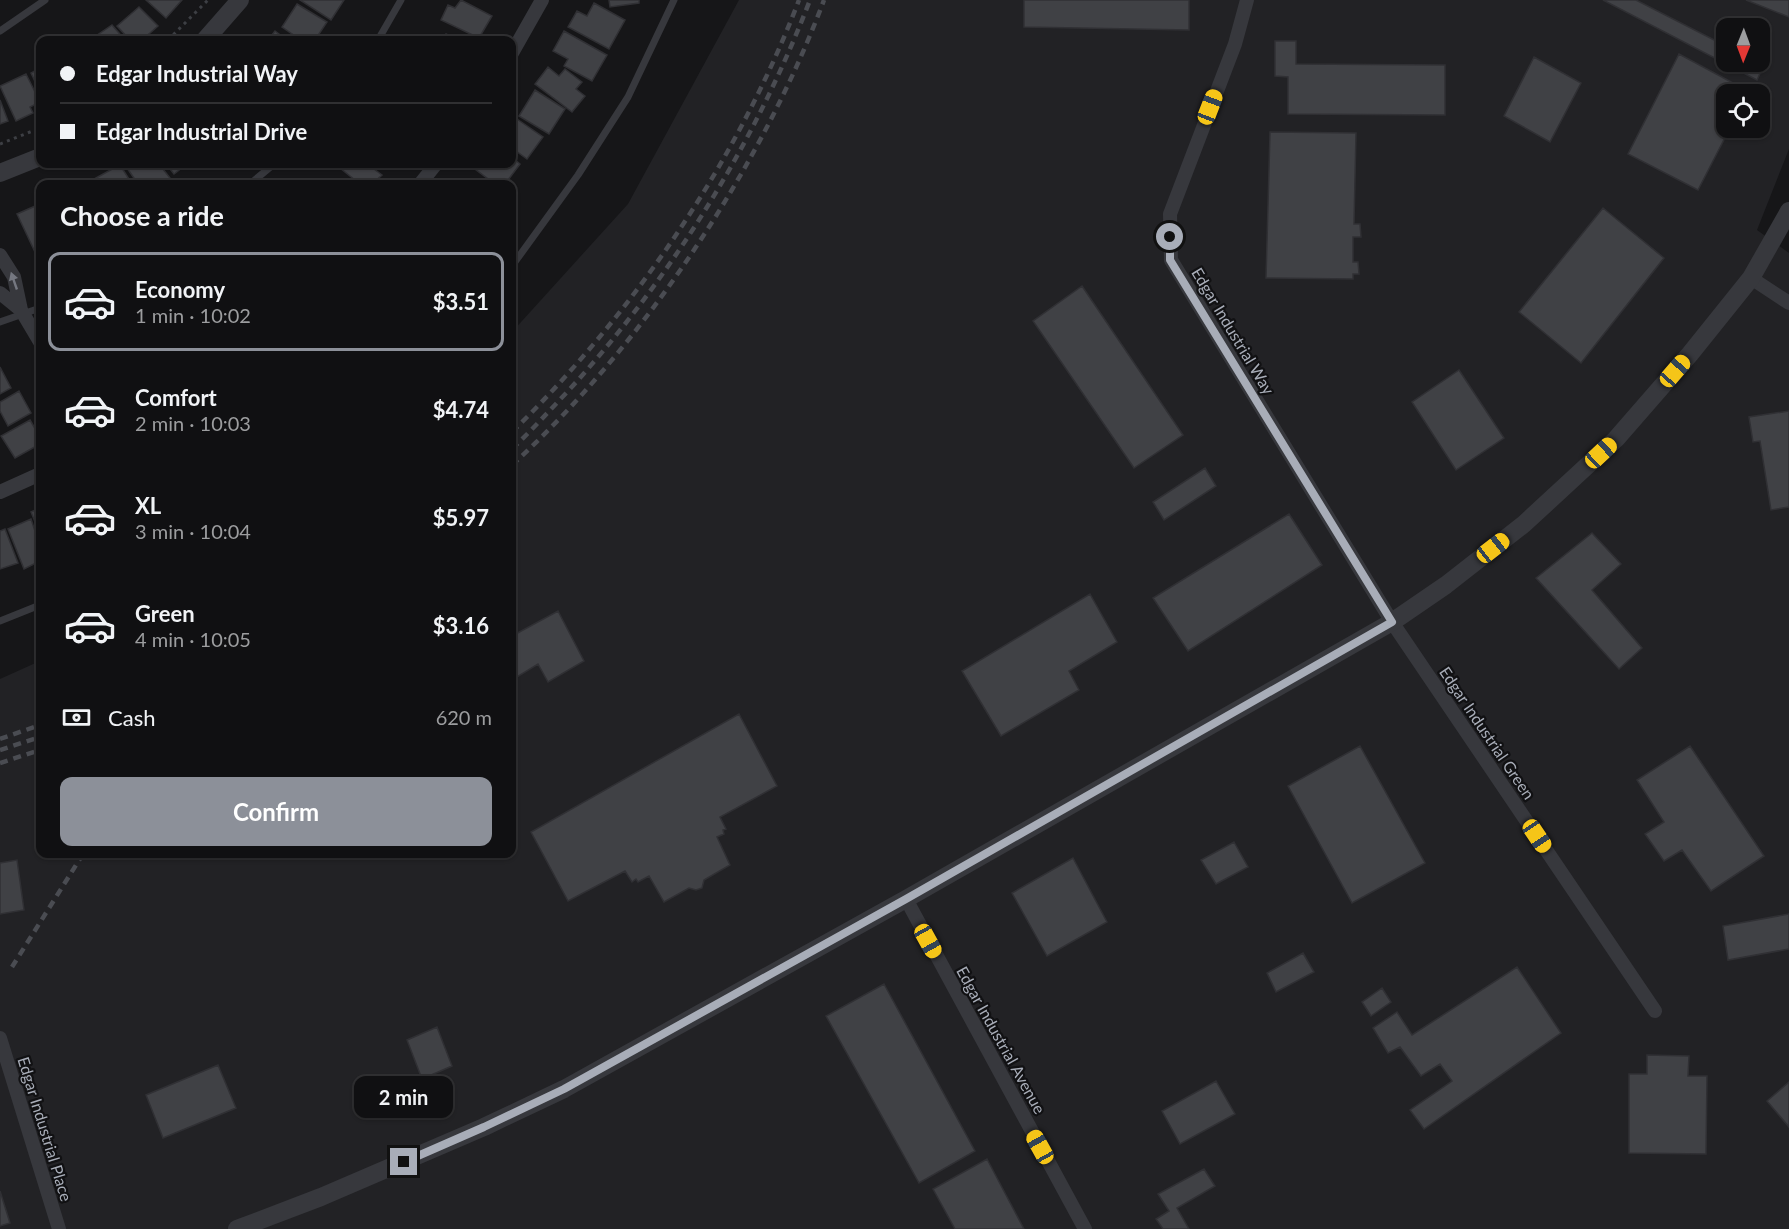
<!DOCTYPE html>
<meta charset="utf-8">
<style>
body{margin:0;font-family:Lato,sans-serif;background:#1e1e20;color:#f1f3f6;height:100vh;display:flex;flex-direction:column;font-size:22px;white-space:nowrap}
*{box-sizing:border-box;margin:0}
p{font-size:20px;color:#9c9d9f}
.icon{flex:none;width:33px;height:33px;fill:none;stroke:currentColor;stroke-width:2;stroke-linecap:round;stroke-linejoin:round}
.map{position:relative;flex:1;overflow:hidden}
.panel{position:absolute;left:36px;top:180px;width:480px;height:678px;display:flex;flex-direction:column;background:#101012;border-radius:12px;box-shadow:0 2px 4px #0004,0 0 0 2px #303032}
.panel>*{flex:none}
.banner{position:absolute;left:36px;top:36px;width:480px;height:132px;border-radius:12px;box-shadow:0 2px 4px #0004,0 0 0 2px #303032;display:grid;align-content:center;height:132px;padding:0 24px;background:#101012}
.needle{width:39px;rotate:181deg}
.controls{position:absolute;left:1716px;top:18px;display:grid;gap:12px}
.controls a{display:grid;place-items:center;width:54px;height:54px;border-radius:12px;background:#101012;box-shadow:0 2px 4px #0004,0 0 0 2px #303032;font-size:30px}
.end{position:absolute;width:27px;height:27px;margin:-14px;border:8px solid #a8adb8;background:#111;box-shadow:0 0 0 3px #111}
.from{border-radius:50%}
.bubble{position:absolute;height:42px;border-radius:12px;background:#101012;box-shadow:0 2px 4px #0004,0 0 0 2px #303032;font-size:20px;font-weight:700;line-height:42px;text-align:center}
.car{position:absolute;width:18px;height:36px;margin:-18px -9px;border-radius:8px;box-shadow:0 0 4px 2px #0007;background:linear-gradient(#f5c518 24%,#345 0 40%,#f5c518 0 76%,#345 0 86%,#f5c518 0)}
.banner b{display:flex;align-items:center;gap:21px;height:57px;font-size:22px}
.banner b+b{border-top:2px solid #303032}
.banner i{width:15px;height:15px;background:#f1f3f6}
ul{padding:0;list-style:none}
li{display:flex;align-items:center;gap:18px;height:99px;margin:0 12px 9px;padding:0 12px;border:3px solid transparent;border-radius:12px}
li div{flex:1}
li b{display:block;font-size:22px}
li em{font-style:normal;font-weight:700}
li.on{border-color:#8c9099}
li>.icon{width:54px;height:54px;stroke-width:1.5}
h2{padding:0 24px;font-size:27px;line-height:72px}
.pay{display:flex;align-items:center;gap:15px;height:66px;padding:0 24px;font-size:22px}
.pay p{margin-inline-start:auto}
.action{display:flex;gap:12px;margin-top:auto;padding:12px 24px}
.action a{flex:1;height:69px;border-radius:12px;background:#8c9099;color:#fff;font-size:24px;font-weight:700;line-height:69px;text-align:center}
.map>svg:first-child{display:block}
.built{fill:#222225;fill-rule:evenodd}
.building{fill:#404145;stroke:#303034;stroke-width:1.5}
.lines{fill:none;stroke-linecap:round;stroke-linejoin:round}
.path{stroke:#3d3f44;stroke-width:3;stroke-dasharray:3 4.5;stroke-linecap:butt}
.service{stroke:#37383d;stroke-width:7}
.minor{stroke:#37383d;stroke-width:14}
.tertiary{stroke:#37383d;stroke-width:18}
.rail{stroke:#4a4c52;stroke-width:4.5;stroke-dasharray:8 6;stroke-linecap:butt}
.oneway{fill:#757881}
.route{stroke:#a8adb8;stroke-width:8}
.labels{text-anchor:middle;stroke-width:4.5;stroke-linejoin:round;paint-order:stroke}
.street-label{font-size:16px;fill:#a8adb8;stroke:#111113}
</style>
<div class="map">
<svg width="1789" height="1229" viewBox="0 0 1789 1229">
<rect width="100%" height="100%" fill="#161618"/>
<path class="built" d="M739,0H1789V149L1757,230L1789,253V1229H0V679L40,661V854H512V332L628,204ZM1726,28H1760V62H1726ZM1726,94H1760V128H1726Z"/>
<path class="building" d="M146,0H182L166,18Z
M300,0H344L331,20Z
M461,0L492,16L479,38L441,20L448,5L455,8Z
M609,0H639V3L610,7Z
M1024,0H1189V30L1024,27Z
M1603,0H1636L1726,46V62H1757L1764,65L1757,80Z
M1746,0H1789V17Z
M594,3L625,20L609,49L568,27L577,11L587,16Z
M297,4L327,22L315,40H301L282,27Z
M139,7L158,26L142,40H130L117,26Z
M112,25L125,40H90Z
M275,31L287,40H268Z
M564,31L607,55L592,81L564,66L568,59L553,51Z
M446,34L458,40H442Z
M1275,41H1296V64L1445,65V115L1288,114V77L1275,76Z
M1679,54L1748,91L1746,94H1726V128H1730L1698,190L1628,154Z
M1534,57L1581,83L1550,142L1504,116Z
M548,67L559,76L565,69L582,82L576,89L585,96L572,112L535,84Z
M40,68V92L31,73Z
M26,74L40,102L30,107L33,113L16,121L0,86Z
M535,90L565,109L549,134L519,116Z
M0,100L8,121L0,124Z
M514,117L543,137L527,159L512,148V121Z
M1270,132L1356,133L1354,224H1360L1361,237H1353V262H1358L1359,274H1353V279L1266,278Z
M512,157L520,164L505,184H495L475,169L479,164H512Z
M134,164H159L170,178L159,184H138L127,168Z
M166,164H187L174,174Z
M335,164H377L379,165L374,169L382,175L372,184H360Z
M114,168H122L132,184H88L87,183Z
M343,179L350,184H338Z
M40,204V250L35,252L17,214Z
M1603,208L1664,258L1581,363L1519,312Z
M1082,286L1183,435L1134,468L1033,321Z
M0,367L11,388L0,394Z
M1459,370L1504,438L1456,470L1412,402Z
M19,391L31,413L8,426L0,411V402Z
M1789,411V507L1771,510L1760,441L1753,442L1749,417Z
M30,420L40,437V444L15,458L1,436Z
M1205,468L1216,486L1164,520L1153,502Z
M40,508V534L31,512Z
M1289,514L1322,565L1188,651L1153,598Z
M31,519L40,546V561L24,569L8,529Z
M5,529L18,563L0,569V531Z
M1592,533L1621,564L1592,590L1642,648L1619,669L1536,578Z
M1090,594L1117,642L1069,671L1079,690L1001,736L962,671Z
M558,611L584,661L548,682L538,664L512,680V636Z
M739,714L777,786L720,817L726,829L723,830L724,834L717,837L730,865L704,880L702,888L696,890L689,888L664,902L649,876L638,882L636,879L632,882L625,871L568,901L531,832Z
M1360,746L1425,863L1352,903L1288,786Z
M1690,746L1764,856L1711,891L1682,850L1664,861L1645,834L1664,822L1637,780Z
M1234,842L1248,867L1216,884L1201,860Z
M1073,858L1107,922L1047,956L1012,893Z
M17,860L24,910L0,914V863Z
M1789,914V949L1728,960L1723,926Z
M1303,953L1314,972L1276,992L1267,973Z
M1517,967L1561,1033L1424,1129L1410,1110L1452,1081L1440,1064L1421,1076L1400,1047L1388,1053L1373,1028L1397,1012L1412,1035Z
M884,984L975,1151L919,1183L826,1016Z
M1382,988L1391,1002L1371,1016L1362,1002Z
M437,1027L452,1066L422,1079L407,1040Z
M1647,1055L1689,1056L1688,1076H1707L1706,1154L1629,1153V1074H1647Z
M218,1065L236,1108L163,1138L146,1095Z
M1216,1081L1235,1114L1180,1144L1162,1111Z
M1789,1082V1127L1767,1101Z
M987,1159L1024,1229H955L933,1189Z
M1204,1169L1215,1186L1177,1208L1189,1229H1163L1156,1219L1169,1211L1158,1194Z
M0,1191L10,1223L0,1226Z"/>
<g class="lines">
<path class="path" d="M168,40L208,0
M0,144L40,128"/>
<path class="service" d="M0,31L45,0
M378,40L401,0
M250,184L274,164
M512,266L578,175L628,97L674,0
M0,322L40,308
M0,621L40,605"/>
<path class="minor" d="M1247,0L1235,44L1170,214L1171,260L1392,622L1655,1011
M512,53L542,0
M420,184L436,164
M0,255L14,277L21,310L40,342
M1751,278L1789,303
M0,293L21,310
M0,492L40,474
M906,899L1085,1229
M0,1038L59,1229"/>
<path class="tertiary" d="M205,40L240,0
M0,173L40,157
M237,1229L321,1197L484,1127L564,1089L906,899L1392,622L1446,585L1524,524L1616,439L1690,354L1751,278L1789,211"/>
<path class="rail" d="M512,432C634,313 738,160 799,0
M512,449C532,430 550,410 569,390C672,277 755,143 810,0
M512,465C643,346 762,166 824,0
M0,739L40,725
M0,750L40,737
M0,763L40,750
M12,967L83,854"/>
</g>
<defs><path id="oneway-solid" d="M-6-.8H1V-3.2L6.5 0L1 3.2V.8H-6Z" transform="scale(1.5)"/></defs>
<use class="oneway" href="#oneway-solid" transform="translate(14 281) rotate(-109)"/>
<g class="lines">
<path class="route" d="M404,1162L484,1127L564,1089L906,899L1392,622L1170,260V237"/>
</g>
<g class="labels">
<g class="street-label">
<text transform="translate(1233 331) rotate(59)" y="6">Edgar Industrial Way</text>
<text transform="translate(1487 733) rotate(56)" y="6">Edgar Industrial Green</text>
<text transform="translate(1001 1040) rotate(61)" y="6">Edgar Industrial Avenue</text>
<text transform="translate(45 1129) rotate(73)" y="6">Edgar Industrial Place</text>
</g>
</g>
</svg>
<div class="controls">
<a><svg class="needle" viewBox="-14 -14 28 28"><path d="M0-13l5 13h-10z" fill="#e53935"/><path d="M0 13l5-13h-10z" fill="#9c9d9f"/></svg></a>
<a><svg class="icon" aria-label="locate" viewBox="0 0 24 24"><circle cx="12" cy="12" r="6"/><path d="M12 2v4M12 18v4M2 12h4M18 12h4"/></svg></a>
</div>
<i class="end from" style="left:1170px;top:237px"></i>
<i class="end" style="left:404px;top:1162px"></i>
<div class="bubble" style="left:354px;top:1076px;width:99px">2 min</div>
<i class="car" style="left:1210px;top:107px;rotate:21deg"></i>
<i class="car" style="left:1675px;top:371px;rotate:41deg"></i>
<i class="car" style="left:1601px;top:453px;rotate:47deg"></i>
<i class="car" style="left:1493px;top:548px;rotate:52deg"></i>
<i class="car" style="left:1537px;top:836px;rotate:146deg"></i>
<i class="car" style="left:928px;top:941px;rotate:151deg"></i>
<i class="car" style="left:1040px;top:1147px;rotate:331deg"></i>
<div class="banner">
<b><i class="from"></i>Edgar Industrial Way</b>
<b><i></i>Edgar Industrial Drive</b>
</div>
<section class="panel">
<h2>Choose a ride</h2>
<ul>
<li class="on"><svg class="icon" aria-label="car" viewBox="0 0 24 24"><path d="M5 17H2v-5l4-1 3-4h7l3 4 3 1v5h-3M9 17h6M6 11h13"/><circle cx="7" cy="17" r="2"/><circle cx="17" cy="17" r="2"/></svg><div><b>Economy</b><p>1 min · 10:02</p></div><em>$3.51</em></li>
<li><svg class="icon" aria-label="car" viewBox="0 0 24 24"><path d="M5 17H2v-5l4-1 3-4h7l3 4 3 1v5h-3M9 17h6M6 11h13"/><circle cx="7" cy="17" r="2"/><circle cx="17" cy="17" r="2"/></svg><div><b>Comfort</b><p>2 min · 10:03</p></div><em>$4.74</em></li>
<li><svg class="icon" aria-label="car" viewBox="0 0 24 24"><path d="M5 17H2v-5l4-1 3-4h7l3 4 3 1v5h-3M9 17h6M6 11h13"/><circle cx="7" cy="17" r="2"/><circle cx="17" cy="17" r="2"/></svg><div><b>XL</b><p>3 min · 10:04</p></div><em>$5.97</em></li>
<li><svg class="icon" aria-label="car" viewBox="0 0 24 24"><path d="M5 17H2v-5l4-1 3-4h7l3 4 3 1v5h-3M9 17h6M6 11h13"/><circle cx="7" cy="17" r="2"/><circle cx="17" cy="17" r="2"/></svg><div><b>Green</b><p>4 min · 10:05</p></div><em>$3.16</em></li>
</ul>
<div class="pay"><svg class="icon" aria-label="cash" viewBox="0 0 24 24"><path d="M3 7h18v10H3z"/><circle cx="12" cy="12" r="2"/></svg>Cash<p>620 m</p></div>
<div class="action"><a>Confirm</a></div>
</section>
</div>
